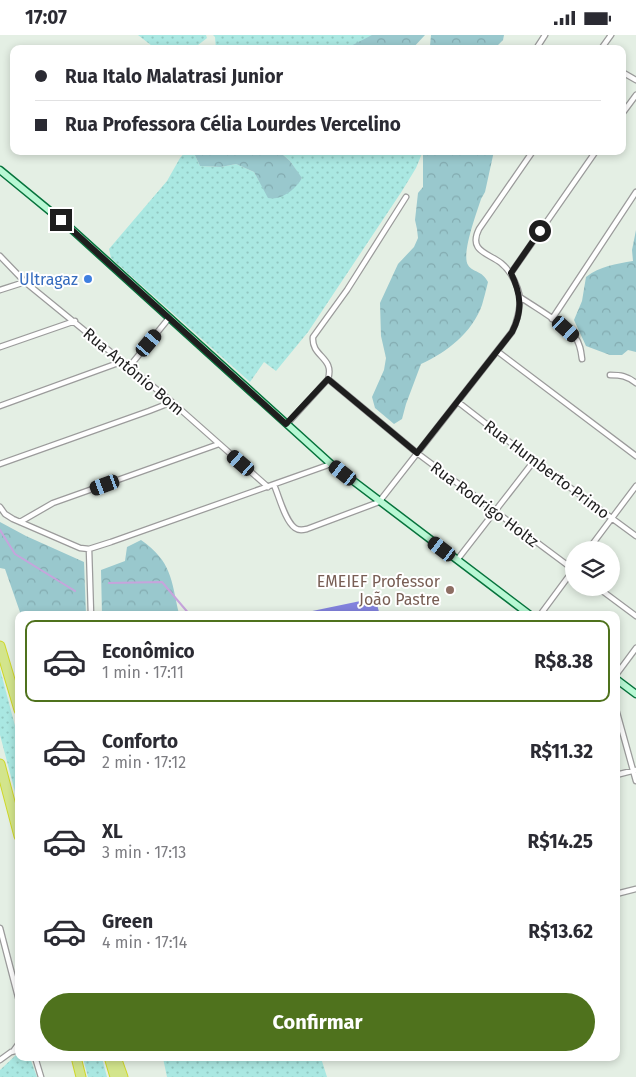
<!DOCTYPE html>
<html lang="pt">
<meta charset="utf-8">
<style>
body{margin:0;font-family:"Fira Sans",sans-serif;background:#f7f7f7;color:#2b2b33;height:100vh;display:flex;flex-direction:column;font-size:19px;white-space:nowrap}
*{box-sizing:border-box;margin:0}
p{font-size:16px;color:#7c7c81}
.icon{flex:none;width:28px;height:28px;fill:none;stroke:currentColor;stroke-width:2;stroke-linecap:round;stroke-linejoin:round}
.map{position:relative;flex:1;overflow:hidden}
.drawer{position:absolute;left:15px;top:576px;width:605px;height:450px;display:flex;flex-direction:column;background:#fff;border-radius:10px;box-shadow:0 2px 8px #0003}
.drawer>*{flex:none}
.top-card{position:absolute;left:10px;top:10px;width:616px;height:110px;border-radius:10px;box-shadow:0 2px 8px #0003;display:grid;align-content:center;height:110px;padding:0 25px;background:#fff}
.fabs{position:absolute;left:565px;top:506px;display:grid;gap:10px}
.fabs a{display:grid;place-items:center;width:55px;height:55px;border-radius:50%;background:#fff;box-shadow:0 2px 8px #0003;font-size:25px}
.end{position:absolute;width:22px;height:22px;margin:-11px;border:6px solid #1e1e1e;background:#fff;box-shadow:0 0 0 2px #fff}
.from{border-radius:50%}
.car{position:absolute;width:15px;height:30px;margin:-15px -8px;border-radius:6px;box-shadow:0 0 4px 1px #0007;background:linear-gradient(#222 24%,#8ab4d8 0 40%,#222 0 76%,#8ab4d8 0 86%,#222 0)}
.top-card b{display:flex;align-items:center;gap:18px;height:48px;font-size:19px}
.top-card b+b{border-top:1px solid #e1e1e2}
.top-card i{width:12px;height:12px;background:#2b2b33}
ul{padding:9px 0 0;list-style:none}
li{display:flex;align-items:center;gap:15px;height:82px;margin:0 10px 8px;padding:0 15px;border:2px solid transparent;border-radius:10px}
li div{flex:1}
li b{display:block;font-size:19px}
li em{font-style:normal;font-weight:700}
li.active{border-color:#4f721d}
li>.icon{width:45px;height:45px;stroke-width:1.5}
.cta{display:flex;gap:10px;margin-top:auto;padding:10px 25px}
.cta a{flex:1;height:58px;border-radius:30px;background:#4f721d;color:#fff;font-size:20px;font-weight:700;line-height:58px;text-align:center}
.status{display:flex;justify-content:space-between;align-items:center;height:35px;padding:0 25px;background:#fff;direction:ltr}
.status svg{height:14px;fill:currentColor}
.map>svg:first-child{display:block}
.grass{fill:url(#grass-dots)}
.forest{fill:url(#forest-crowns)}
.pitch{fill:#8282dd}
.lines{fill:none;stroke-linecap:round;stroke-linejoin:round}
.stream{stroke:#c6a4dc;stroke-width:2}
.minor-casing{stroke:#9b9b9b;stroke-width:7}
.secondary-casing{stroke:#06733c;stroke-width:9}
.motorway-casing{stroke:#cfd726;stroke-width:11}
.minor{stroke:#fff;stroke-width:4.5}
.secondary{stroke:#b8f8d4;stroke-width:6}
.motorway{stroke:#d3e58c;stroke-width:9}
.route{stroke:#1e1e1e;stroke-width:6}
.shop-dot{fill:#3f7fe0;stroke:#fff;stroke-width:2}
.education-dot{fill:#8d6e63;stroke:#fff;stroke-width:2}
.labels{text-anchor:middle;stroke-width:4;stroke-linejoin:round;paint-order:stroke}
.shop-label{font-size:16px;fill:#366cbe;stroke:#fff;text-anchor:end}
.street-label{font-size:16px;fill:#1e1e1e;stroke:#fff}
.education-label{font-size:16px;fill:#785e54;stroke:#fff;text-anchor:end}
</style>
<div class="status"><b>17:07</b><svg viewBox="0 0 49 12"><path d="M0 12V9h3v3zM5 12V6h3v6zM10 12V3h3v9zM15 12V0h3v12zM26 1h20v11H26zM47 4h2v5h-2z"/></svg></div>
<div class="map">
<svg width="636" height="1042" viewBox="0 0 636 1042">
<defs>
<pattern id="grass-dots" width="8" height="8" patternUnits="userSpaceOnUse" patternTransform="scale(1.25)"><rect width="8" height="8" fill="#aae8e2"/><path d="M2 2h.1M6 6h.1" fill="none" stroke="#92c7c1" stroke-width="1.8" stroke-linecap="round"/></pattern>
<pattern id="forest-crowns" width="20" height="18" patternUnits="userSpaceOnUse" patternTransform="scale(1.25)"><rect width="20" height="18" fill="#99c8cd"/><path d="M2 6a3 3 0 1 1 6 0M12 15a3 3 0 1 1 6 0" fill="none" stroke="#83abb0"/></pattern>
</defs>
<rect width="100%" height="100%" fill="#e4efe4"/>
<path class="grass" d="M138,0H206L207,3L193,14H156Z
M213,0H384L365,14H216L215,2Z
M186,116H193L200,131L221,132L236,129L254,137L259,146L302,144L290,126L282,119L281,116H423L416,133L402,156L308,297L276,336L264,327L250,347L111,223L109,214L167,146L180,123Z
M0,634L19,706V772L0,700Z
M16,1020H19V1022L30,1023L37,1042H0V1035Z
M83,1023H102L107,1042H88Z
M163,1023H321L327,1042H167Z"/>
<path class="forest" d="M372,0H425L412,14H345Z
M431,0H504L503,5L494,14H428L430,11Z
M193,116H281L282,119L290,126L302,143C296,154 281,166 268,163L254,137L236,129L221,132L200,131Z
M423,116H494L485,157L481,164C477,177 461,219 468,230C473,238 482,235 488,247C486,255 484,263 482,270C472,298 447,317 421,329L406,369L402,384L394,389L375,373L372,362L384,335L386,323L381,301L380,268L398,229L414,212L418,203L417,194L415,185L418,158L423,152Z
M636,195V317L628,315L622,320H610L586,311L574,285L582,266L586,242C600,231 616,229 633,226L632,215Z
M0,487L26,501L84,527L86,580H21L5,534L0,533Z
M141,505C172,527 171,544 179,579L182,580H102L101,535L125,526L127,512Z"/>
<path class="pitch" d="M375,563L380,580H293Z"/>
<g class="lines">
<path class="stream" d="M0,495L15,519L75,556
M109,548L162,547L190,580"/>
<g class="minor-casing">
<path id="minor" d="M536,14L545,0
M601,14L611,0
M622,37L636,45
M622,79L636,60
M533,116L479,194C468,216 488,218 501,228C512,237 517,249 520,262C536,273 563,288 575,302C580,308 581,316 582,324
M0,221L25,247L172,367L268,452
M511,238L596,116
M0,255L25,247
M552,284L636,157
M0,312L75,286
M497,316L636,421
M129,332L169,283
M610,340C621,340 627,341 636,348
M328,344L417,418L574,535
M328,344C335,322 311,322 313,302L347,255L406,162
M458,367L534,426L636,501
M0,371L121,327
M287,389L328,344
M0,429L149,376L172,367
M274,450C279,461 285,486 295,493C299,496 303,495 307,494L379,467L512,297C518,285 520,276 520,262
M0,472L5,479L13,484L80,513L89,514L111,507L331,429
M20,487L53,468L219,409
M89,514L91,580
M588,515L636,451
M457,525L534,426
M597,552L636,581
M540,580L574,534
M616,640L636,613
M616,674L636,746
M616,740L636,735
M616,859L636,854
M0,893L19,966
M14,1015L19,1008
M35,1022L41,1042
M0,1025L11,1017L19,1015"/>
</g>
<g class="secondary-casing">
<path id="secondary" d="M0,135L67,190L331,429L530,580
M616,644L636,659"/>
</g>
<g class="motorway-casing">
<path id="motorway" d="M0,611L19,675
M0,729L19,801
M76,1022L81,1042
M109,1022L115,1042
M116,1022L123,1042"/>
</g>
<use href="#minor" class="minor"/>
<use href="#secondary" class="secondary"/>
<use href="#motorway" class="motorway"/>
</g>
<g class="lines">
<path class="route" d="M61,185L286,389L328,344L417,418L512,297C523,276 521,259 511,238L540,196"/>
</g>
<circle class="shop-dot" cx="88" cy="244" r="5"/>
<circle class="education-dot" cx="450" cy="555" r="5"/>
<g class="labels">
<g class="shop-label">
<text x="78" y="250">Ultragaz</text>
</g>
<g class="street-label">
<text transform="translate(134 336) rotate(40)" y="6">Rua Antônio Bom</text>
<text transform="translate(547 434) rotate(37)" y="6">Rua Humberto Primo</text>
<text transform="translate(485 469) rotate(37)" y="6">Rua Rodrigo Holtz</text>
</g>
<g class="education-label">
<text x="440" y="552">EMEIEF Professor<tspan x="440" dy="18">João Pastre</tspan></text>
</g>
</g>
</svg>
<div class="fabs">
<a><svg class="icon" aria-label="layers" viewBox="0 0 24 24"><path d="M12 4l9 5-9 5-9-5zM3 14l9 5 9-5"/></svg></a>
</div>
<i class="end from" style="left:540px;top:196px"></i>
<i class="end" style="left:61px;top:185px"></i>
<i class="car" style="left:566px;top:294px;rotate:132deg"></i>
<i class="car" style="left:149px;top:308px;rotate:40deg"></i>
<i class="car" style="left:241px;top:428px;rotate:311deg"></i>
<i class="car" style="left:343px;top:438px;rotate:308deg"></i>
<i class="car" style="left:105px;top:450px;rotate:250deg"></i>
<i class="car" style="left:442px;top:514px;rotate:307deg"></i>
<div class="top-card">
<b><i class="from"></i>Rua Italo Malatrasi Junior</b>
<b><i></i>Rua Professora Célia Lourdes Vercelino</b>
</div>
<section class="drawer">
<ul>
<li class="active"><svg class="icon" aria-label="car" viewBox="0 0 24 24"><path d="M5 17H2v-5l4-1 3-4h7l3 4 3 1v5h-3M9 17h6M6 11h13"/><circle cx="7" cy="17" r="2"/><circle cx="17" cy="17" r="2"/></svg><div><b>Econômico</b><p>1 min · 17:11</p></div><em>R$8.38</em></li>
<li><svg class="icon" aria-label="car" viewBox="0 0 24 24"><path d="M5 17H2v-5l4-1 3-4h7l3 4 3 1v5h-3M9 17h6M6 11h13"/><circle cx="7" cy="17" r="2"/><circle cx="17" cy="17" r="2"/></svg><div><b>Conforto</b><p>2 min · 17:12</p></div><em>R$11.32</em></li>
<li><svg class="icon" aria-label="car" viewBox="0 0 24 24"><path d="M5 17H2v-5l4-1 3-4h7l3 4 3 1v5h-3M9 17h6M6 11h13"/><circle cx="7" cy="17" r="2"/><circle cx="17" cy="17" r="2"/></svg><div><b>XL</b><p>3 min · 17:13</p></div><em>R$14.25</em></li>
<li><svg class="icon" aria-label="car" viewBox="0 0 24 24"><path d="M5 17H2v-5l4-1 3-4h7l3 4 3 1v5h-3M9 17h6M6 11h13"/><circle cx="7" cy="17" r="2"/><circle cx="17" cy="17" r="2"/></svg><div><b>Green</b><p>4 min · 17:14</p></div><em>R$13.62</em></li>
</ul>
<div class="cta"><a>Confirmar</a></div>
</section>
</div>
